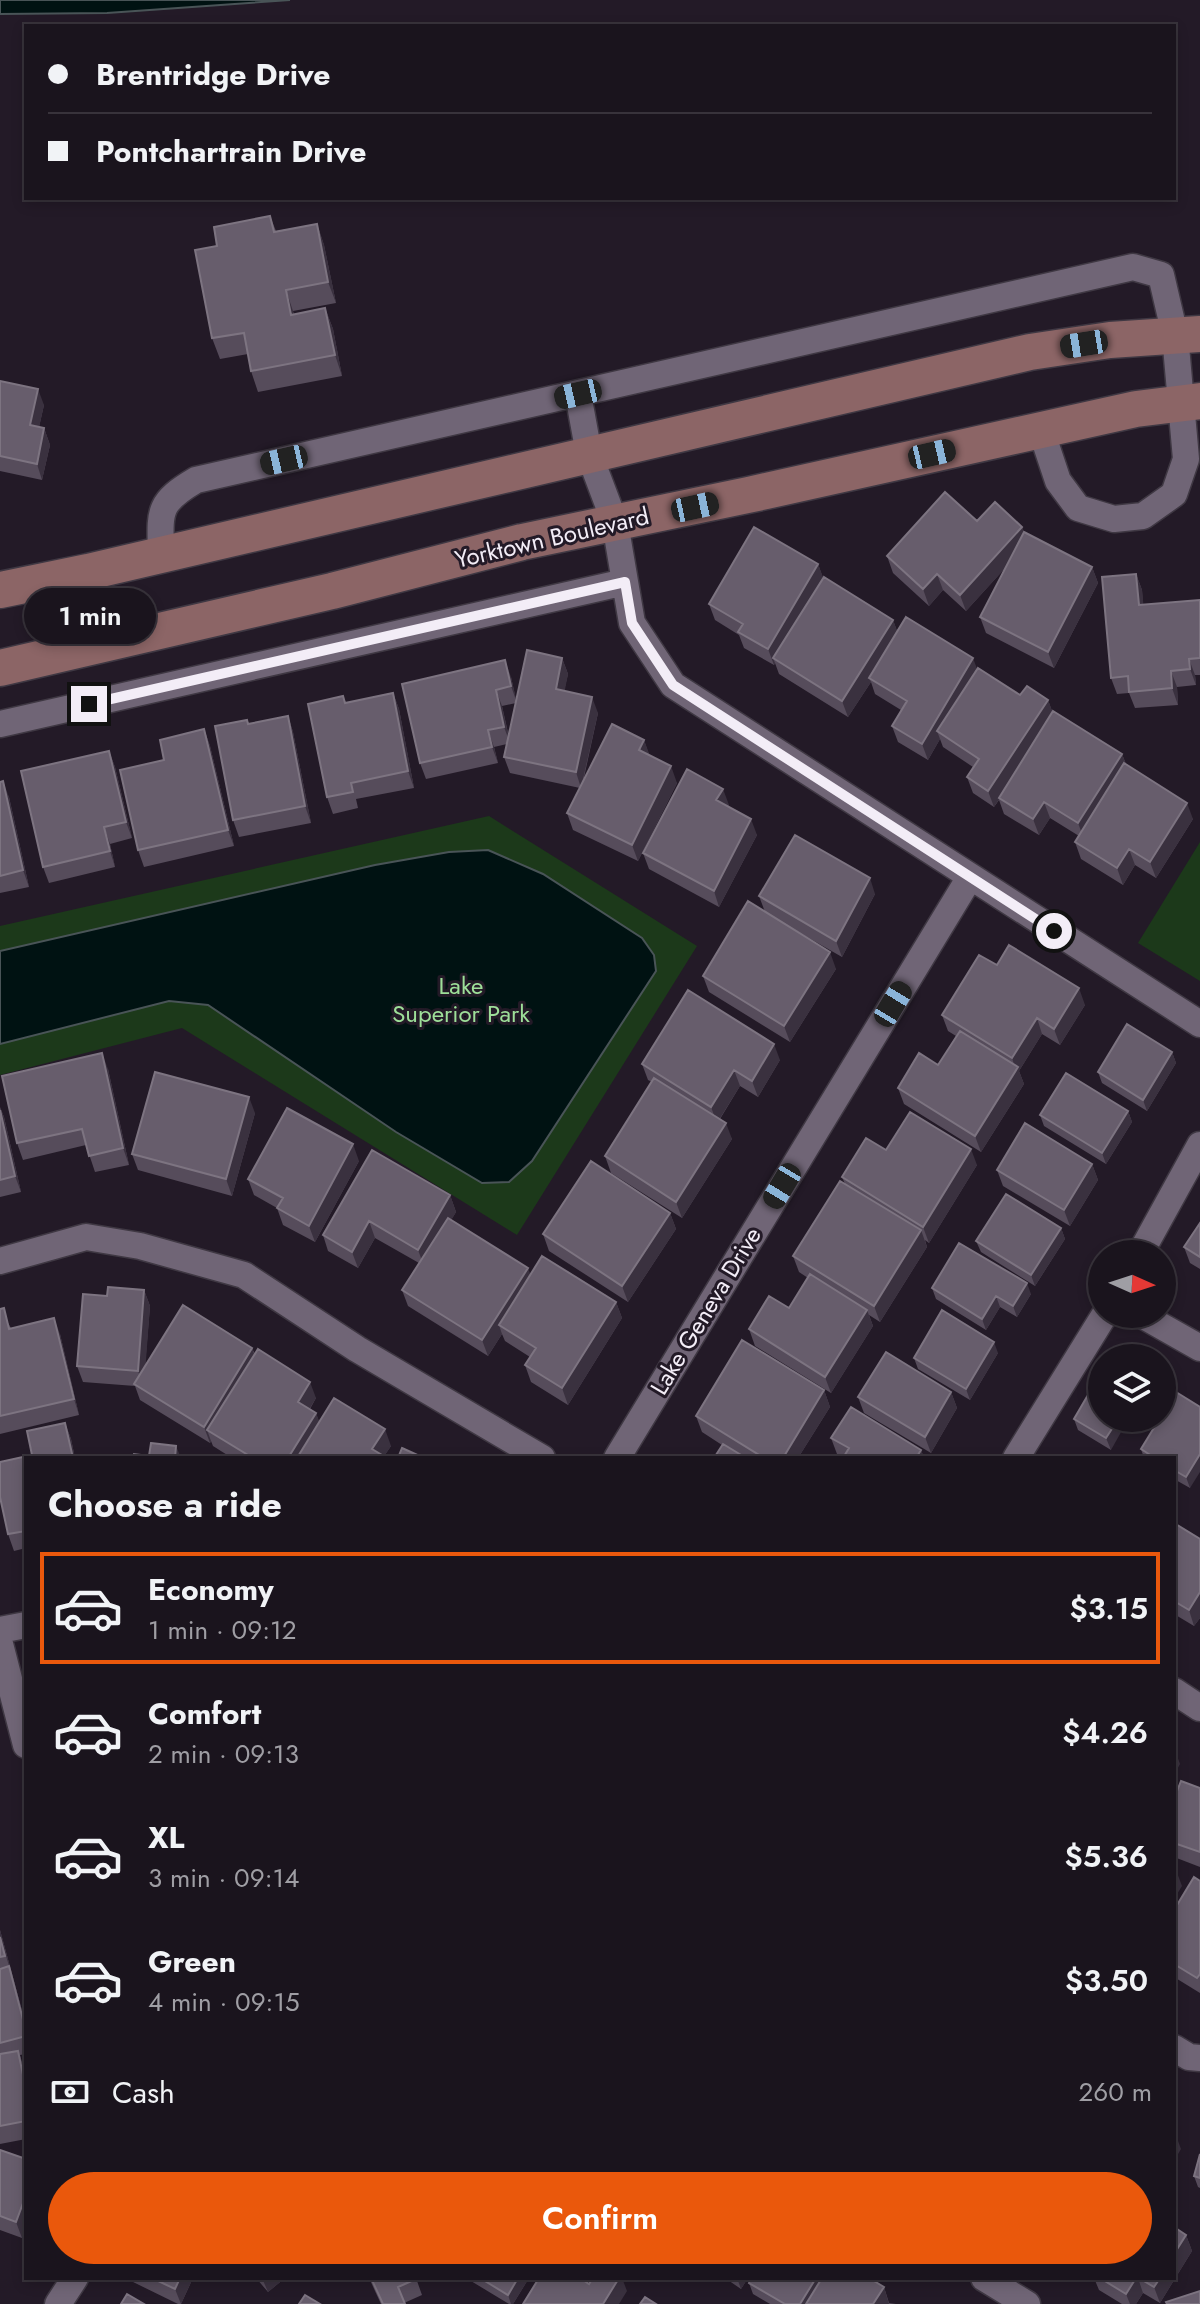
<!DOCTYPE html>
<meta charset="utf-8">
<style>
body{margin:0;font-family:Jost,sans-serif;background:#27212a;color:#f1f3f6;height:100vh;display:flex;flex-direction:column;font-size:30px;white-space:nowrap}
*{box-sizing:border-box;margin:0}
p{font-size:26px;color:#9f9ea4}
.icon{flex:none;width:44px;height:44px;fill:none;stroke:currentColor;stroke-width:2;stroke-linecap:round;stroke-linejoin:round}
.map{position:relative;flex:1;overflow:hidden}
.sheet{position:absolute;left:24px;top:1456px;width:1152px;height:824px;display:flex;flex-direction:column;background:#1a141d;border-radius:0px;box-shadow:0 4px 12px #0003,0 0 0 2px #38333b}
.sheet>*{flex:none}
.banner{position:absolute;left:24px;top:24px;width:1152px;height:176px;border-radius:0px;box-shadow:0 4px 12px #0003,0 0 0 2px #38333b;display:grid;align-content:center;height:176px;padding:0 24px;background:#1a141d}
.needle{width:52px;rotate:93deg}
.fabs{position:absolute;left:1088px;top:1240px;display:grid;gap:16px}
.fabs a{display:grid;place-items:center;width:88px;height:88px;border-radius:50%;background:#1a141d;box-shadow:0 4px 12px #0003,0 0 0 2px #38333b;font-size:40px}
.end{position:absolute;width:36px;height:36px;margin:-18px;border:10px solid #f3edf7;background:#111;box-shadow:0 0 0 4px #111}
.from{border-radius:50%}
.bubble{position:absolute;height:56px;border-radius:28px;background:#1a141d;box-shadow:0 4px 12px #0003,0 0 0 2px #38333b;font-size:26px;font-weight:600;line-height:56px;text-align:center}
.car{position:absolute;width:24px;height:48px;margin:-24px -12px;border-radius:10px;box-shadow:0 0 6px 2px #0007;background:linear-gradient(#222 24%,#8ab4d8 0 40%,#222 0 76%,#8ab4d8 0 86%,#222 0)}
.banner b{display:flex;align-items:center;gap:28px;height:76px;font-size:30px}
.banner b+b{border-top:2px solid #38333b}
.banner i{width:20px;height:20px;background:#f1f3f6}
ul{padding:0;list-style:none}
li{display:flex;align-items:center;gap:24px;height:112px;margin:0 16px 12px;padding:0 8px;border:4px solid transparent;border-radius:0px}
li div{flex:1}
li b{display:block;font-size:30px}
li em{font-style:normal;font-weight:600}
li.selected{border-color:#ea580c}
li>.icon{width:72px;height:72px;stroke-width:1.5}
h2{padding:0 24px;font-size:36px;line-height:96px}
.pay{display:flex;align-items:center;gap:20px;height:88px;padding:0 24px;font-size:30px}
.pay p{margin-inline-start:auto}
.button{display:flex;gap:16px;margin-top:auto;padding:16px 24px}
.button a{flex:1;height:92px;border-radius:48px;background:#ea580c;color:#fff;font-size:32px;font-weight:600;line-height:92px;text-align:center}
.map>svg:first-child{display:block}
.green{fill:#1c391a}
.water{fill:#001212;stroke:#495457;stroke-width:2}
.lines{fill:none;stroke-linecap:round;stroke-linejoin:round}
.street-casing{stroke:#3f3843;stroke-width:29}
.secondary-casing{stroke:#3f3843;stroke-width:39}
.street{stroke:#706576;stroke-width:26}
.secondary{stroke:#8c6566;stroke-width:36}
.wall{fill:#564c5b;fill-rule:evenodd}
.shaded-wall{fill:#3a313f}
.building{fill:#675d6c;stroke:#7d7481;stroke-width:2}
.route{stroke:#f3edf7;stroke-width:10}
.labels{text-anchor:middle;stroke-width:6;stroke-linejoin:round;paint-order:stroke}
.street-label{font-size:24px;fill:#f3edf7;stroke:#231a27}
.park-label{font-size:24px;fill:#9edf99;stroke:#231a27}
</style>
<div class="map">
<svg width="1200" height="2304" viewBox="0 0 1200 2304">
<rect width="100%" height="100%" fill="#231a27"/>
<path class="green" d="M489,816L697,946L517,1235L182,1028L0,1075V926Z
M1200,842V981L1138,943Z"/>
<path class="water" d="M0,0H290L107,13L0,14Z
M488,850L543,874L642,938L654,955L656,971L532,1161L509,1182L482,1183L396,1132L208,1005L169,1001L0,1044V951L375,865L449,852Z"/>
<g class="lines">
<g class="street-casing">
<path id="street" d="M578,394L589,454L615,523L632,623L673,685L1200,1024
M161,555C160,511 157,503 196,480L1133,267L1161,275L1175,335L1186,459L1174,494L1143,516L1114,519L1078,508L1058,481L1041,430
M0,724L625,582
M1140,1254L1200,1145
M0,1261L86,1237L140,1246L244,1275L357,1349L542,1458
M1140,1314L1200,1348
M617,1458L970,877
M1016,1458L1105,1314
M0,1630L26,1625
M0,1644L26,1745
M1174,1691L1200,1708
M1174,2048L1189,2057L1200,2058
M984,2278L1027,2304
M58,2304L75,2278"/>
</g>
<g class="secondary-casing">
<path id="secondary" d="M0,590L88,572L1030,352L1110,340L1200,334
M0,668L332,591L522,542L748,495L1136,409L1200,401"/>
</g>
<use href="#street" class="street"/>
<use href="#secondary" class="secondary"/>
</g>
<path class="wall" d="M270,216L276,231L317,224L324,245L336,303L293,311L294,314L325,308L333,329L342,376L258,392L251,371L248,354L220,359L212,338L217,246Z
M0,381L44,405L39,427L44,428L50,445L42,480L0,471Z
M977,521L1022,527L1024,532L1092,567L1098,583L1054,668L986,633L980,617L1006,567L966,611L943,590L929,606L893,573L887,556Z
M818,564L823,578L893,620L897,631L977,670L1020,695L1048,700L1052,711L1122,754L1126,764L1193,819L1156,878L1135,865L1123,885L1081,859L1075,842L1079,836L1050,818L1039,835L1004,814L999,800L994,807L973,793L967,777L973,767L943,747L940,739L928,760L898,742L892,726L901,710L875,694L871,682L848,717L779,674L775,663L774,665L744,648L739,635L715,620L709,604Z
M1136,574L1142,590L1143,605L1200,600V675H1195L1196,685L1177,687L1178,705L1135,708L1129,693L1117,694L1111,678Z
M562,658L568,674L564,691L598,713L583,782L644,740L649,755L677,783L638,861L573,830L567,813L580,788L510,773L504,757L507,744L494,747L498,763L426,779L420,763L402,684L511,677L516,700ZM516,703L509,737L502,706Z
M393,693L399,709L414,788L356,799L358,808L333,814L327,797L343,696L345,703Z
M288,716L293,732L311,823L239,837L233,820L247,720L249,724Z
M204,729L210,746L234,846L144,867L138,850L164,760Z
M109,751L115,767L132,838L110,844L115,867L49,883L43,867Z
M0,782L9,797L29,887L0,893Z
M729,805L728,806L757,835L719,907L649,869L643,853Z
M875,894L842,957L781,922L836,969L790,1042L709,992L703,976L765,912L759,896Z
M997,965L1085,1005L1060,1045L1042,1034L1019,1071L1024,1084L981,1152L904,1104L898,1088L938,1065L956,1036L948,1031L942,1015Z
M1172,1052L1176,1063L1147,1111L1102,1083L1098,1072Z
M780,1060L758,1097L740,1086L720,1119L732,1139L682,1218L611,1173L605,1156L652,1082L648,1080L642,1064Z
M108,1069L129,1165L95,1172L86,1145L23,1160L17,1143Z
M0,1107L4,1117L21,1192L0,1197Z
M1128,1111L1132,1122L1106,1164L1044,1126L1040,1115Z
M255,1113L232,1196L138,1170L132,1154Z
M886,1150L977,1165L929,1243L925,1240L927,1247L880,1322L869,1315L873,1326L831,1393L755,1346L749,1329L789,1308L808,1278L799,1272L793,1256L845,1184L842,1177Z
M359,1161L315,1242L283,1225L277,1208L254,1195L248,1179Z
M1092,1164L1098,1180L1070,1226L1003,1186L997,1170Z
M450,1195L456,1212L451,1220L530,1275L616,1302L622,1318L568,1405L531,1382L525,1365L530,1357L505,1341L502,1334L488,1356L408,1306L402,1290L419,1263L375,1238L358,1268L328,1251L323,1235Z
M670,1213L676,1229L628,1302L549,1251L543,1234Z
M1200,1223V1269L1190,1263L1184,1247Z
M1061,1228L1065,1239L1035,1286L981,1252L976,1241Z
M932,1288L1031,1294L1017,1317L1000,1307L986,1330L936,1299Z
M144,1290L150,1306L145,1366L252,1348L255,1354L316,1398L310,1409L316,1413L319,1422L391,1446L384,1456L387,1458H232L213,1446L211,1441L210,1443L140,1400L135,1386L83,1382L77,1366L107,1296Z
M0,1309L11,1328L60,1334L79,1415L0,1434Z
M998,1353L970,1400L918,1369L914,1358Z
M1102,1371L1111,1450L1078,1430L1074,1419Z
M824,1390L830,1407L798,1458H714L722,1445L702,1432L696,1416Z
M951,1392L957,1408L931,1453L864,1413L858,1397Z
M1200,1407L1190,1488L1174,1479V1458H1144L1141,1449Z
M1132,1418H1152L1147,1427Z
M65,1423L71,1439L75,1458H26V1548L14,1551L8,1534L0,1497V1462L32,1455L27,1431Z
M831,1438L921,1450L924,1458H843L837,1454Z
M1174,1523L1200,1539V1618L1194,1626L1174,1614Z
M1200,1788V1867L1174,1857V1799Z
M1200,1881V1993L1174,1977V1910Z
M0,1930L26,2025V2054L20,2055L26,2077V2139L0,2144Z
M0,2150L26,2159V2227L22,2238L0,2230Z
M1200,2154V2188L1198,2187L1194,2176Z
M1186,2235L1192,2251L1160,2303L1143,2293L1136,2304H1122L1099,2290L1094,2278H1174Z
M130,2278H193L181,2304H178L131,2281Z
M256,2278H285L268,2292Z
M369,2278H416L422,2295L404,2303L405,2304H381Z
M466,2278H529L513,2304H509Z
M725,2278H748L741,2289Z
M749,2283L884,2287L889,2303L896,2304H770L753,2294Z"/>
<path class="shaded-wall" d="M317,224L324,245L336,303L328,282Z
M286,290L293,311L298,336L291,315Z
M325,308L333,329L342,376L335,355Z
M38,389L44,405L36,441L30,425Z
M44,428L50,445L42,480L37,464Z
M1022,527L1028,543L966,611L960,595Z
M818,564L824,580L773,658L775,663L774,665L768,649Z
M1092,567L1098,583L1054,668L1048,652Z
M937,574L943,590L929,606L923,589Z
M1136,574L1142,590L1145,621L1139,605Z
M893,620L899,636L869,678L871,682L848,717L842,701Z
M562,658L568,674L562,705L556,689Z
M973,658L979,674L937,731L940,739L928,760L922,744Z
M1189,659L1195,675L1196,685L1190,669Z
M505,660L511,677L517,703L511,686Z
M1171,671L1177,687L1178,705L1172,688Z
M496,690L502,706L510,743L504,727Z
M393,693L399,709L414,788L408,771Z
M592,697L598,713L581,788L576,772Z
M1048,700L1054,716L994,807L988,791Z
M288,716L293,732L311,823L305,806Z
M204,729L210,746L234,846L228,830Z
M488,730L494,747L498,763L492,747Z
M644,740L650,756L639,750Z
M109,751L115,767L132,838L126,822Z
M1122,754L1128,770L1084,839L1078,823Z
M671,766L677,783L638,861L632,845Z
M3,781L9,797L29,887L23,870Z
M723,789L729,805L722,817L716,800Z
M1044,802L1050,818L1039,835L1033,819Z
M1187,803L1193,819L1156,878L1150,862Z
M751,819L757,835L719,907L714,891Z
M104,827L110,844L115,867L110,851Z
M1129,849L1135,865L1123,885L1117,868Z
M870,878L875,894L842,957L836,941Z
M830,952L836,969L790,1042L784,1026Z
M1079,988L1085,1005L1060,1045L1054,1029Z
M1037,1018L1042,1034L1019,1071L1024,1084L981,1152L975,1136L1016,1070L1012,1058Z
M774,1044L780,1060L758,1097L752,1081Z
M1172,1052L1176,1063L1147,1111L1143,1100Z
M102,1053L108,1069L129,1165L123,1148Z
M734,1070L740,1086L717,1123L711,1107Z
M249,1097L255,1113L232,1196L226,1179Z
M0,1107L4,1117L21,1192L15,1176Z
M1128,1111L1132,1122L1106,1164L1102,1153Z
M726,1123L732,1139L682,1218L676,1202Z
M353,1144L359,1161L315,1242L309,1226Z
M971,1149L977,1165L929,1243L923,1227Z
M1092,1164L1098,1180L1070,1226L1064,1210Z
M450,1195L456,1212L424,1266L418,1250Z
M670,1213L676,1229L628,1302L622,1286Z
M369,1221L375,1238L358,1268L352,1252Z
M1061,1228L1065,1239L1035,1286L1031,1275Z
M921,1230L927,1247L880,1322L874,1306Z
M528,1268L534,1284L499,1325L502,1334L488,1356L482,1340Z
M1027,1283L1031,1294L1017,1317L1013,1306Z
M144,1290L150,1306L144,1387L138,1371Z
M996,1296L1000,1307L986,1330L982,1319Z
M616,1302L622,1318L568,1405L562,1388Z
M867,1310L873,1326L831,1393L825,1377Z
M54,1318L60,1334L79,1415L74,1399Z
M994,1342L998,1353L970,1400L966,1389Z
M252,1348L258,1365L207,1430L211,1441L210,1443L204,1427Z
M310,1382L316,1398L304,1418L298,1402Z
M1163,1383L1167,1394L1162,1402V1384Z
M824,1390L830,1407L798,1458H783Z
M951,1392L957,1408L931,1453L925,1437Z
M316,1413L322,1429L304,1458H288Z
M1119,1418H1129L1111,1450L1106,1438Z
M1144,1418H1152L1147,1427Z
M65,1423L71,1439L75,1458H73Z
M385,1429L391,1446L383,1458L372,1449Z
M176,1446L181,1458H175Z
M921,1450L924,1458H916Z
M1200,1454V1472L1190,1488L1186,1477Z
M1200,1592V1618L1194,1626L1189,1610Z
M1176,1753L1180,1764L1174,1775V1757Z
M1176,1870L1182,1886L1174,1899V1873Z
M0,1930L26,2025V2031L11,1972L0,1937Z
M18,2051L26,2077V2089Z
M1175,2133L1181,2149L1174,2161V2135Z
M26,2195V2227L22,2238L16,2222Z
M1186,2235L1192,2251L1160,2303L1154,2287L1160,2278H1174V2254Z
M180,2278H193L181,2304L175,2289Z
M262,2278H285L268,2292Z
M518,2278H529L513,2304H511L508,2295Z
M619,2278H622L627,2291L619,2304H603Z
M737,2278H748L741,2289Z
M816,2278H826L811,2304H800Z
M1136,2278H1138L1143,2293L1136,2304H1130L1126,2294Z
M884,2287L889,2304H873Z"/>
<path class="building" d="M270,216L274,232L317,224L328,282L286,290L291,315L325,308L335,355L251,371L244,333L212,338L195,250L217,246L214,227Z
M0,381L38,389L30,425L44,428L37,464L0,456Z
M945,492L977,521L995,502L1022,527L960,595L937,574L923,589L887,556Z
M754,527L818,564L768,649L738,632L743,624L709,604Z
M1024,532L1092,567L1048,652L980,617Z
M1136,574L1139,605L1200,600V658L1189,659L1190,669L1171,671L1172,688L1129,692L1128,676L1111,678L1102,577Z
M824,577L893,620L842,701L773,658Z
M906,617L973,658L922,744L892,726L907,701L869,678Z
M527,650L562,658L556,689L592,697L576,772L504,757Z
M505,660L511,686L496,690L504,727L488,730L492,747L420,763L402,684Z
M978,668L1020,695L1027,686L1048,700L988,791L967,777L979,759L937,731Z
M393,693L408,771L351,783L353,792L327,797L308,704L343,696L345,703Z
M1053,711L1122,754L1078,823L1044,802L1033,819L999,798Z
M288,716L305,806L233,820L215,726L247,720L248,724Z
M612,724L644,740L639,750L671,766L632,845L567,813Z
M204,729L228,830L138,850L120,770L164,760L160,740Z
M109,751L126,822L104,827L110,851L43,867L21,771Z
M1124,763L1187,803L1150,862L1129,849L1117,868L1075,842Z
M687,769L723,789L716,800L751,819L714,891L643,853Z
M3,781L23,870L0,876V782Z
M795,835L870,878L836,941L759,896Z
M748,901L830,952L784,1026L703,976Z
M1009,945L1079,988L1054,1029L1037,1018L1012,1058L942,1015L979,955L997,965Z
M688,990L774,1044L752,1081L734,1070L711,1107L642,1064Z
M1127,1024L1172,1052L1143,1100L1098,1072Z
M960,1031L1018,1067L975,1136L898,1088L919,1053L938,1065Z
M102,1053L123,1148L89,1156L82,1129L17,1143L2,1076Z
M155,1072L249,1097L226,1179L132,1154Z
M1066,1073L1128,1111L1102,1153L1040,1115Z
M654,1078L726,1123L676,1202L605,1156Z
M287,1108L353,1144L309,1226L277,1208L283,1198L248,1179Z
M0,1110L15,1176L0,1180Z
M910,1112L971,1149L923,1227L842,1177L866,1138L886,1150Z
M1025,1123L1092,1164L1064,1210L997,1170Z
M372,1150L450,1195L418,1250L369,1221L352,1252L323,1235Z
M591,1161L670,1213L622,1286L543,1234Z
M840,1181L921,1230L874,1306L793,1256Z
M1006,1194L1061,1228L1031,1275L976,1241Z
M448,1218L528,1268L482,1340L402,1290Z
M1200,1223V1257L1184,1247Z
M959,1243L1027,1283L1013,1306L996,1296L982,1319L932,1288Z
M542,1256L616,1302L562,1388L525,1365L536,1348L499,1325Z
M810,1274L867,1310L825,1377L749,1329L769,1296L789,1308Z
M108,1287L144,1290L138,1371L77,1366L83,1294L107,1296Z
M183,1305L252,1348L204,1427L134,1384Z
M4,1308L9,1329L54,1318L74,1399L0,1416V1309Z
M942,1310L994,1342L966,1389L914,1358Z
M742,1340L824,1390L783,1458H764L696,1416Z
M258,1349L310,1382L298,1402L316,1413L288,1458H253L207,1430Z
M886,1352L951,1392L925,1437L858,1397Z
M1113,1353L1121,1358H1110Z
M1102,1371V1418H1119L1106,1438L1074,1419Z
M1176,1392L1200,1407V1454L1186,1477L1174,1470V1458H1155L1141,1449L1160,1418H1162V1415Z
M334,1398L385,1429L372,1449L387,1458H297Z
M851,1407L921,1450L916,1458H843L849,1448L831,1438Z
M65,1423L73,1458H26V1531L8,1534L0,1497V1462L32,1455L27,1431Z
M151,1443L176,1446L175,1458H133L134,1454L149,1456Z
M723,1444L746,1458H714Z
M402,1448L424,1458H398Z
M1174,1523L1200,1539V1592L1189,1610L1174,1601Z
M1181,1781L1200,1788V1852L1174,1843V1799Z
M1194,1877L1200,1881V1974L1197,1978L1174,1964V1910Z
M0,1937L5,1956L0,1957Z
M9,1966L26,2031V2036L0,2043V1969Z
M18,2051L26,2089V2121L0,2126V2054Z
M0,2150L26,2159V2195L16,2222L0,2216Z
M1200,2154V2178L1194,2176Z
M1174,2227L1186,2235L1174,2254Z
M152,2278H180L175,2289Z
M371,2278H416V2279L398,2287L405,2304H383Z
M480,2278H518L508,2295Z
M539,2278H580L589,2284L593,2278H619L603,2304H523Z
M751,2278H816L800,2304H785L749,2283Z
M822,2278H869L884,2287L873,2304H806Z
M1100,2278H1136L1126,2294Z
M1139,2278H1160L1154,2287Z
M1200,2291V2304H1167L1166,2302Z
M127,2294L144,2304H121Z
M305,2295L320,2304H299Z
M645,2297L656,2304H640Z"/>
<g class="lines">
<path class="route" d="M89,704L625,582L632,623L673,685L1054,931"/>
</g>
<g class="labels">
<g class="street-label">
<text transform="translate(552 538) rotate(-13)" y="8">Yorktown Boulevard</text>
<text transform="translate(706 1311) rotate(-59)" y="8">Lake Geneva Drive</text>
</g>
<g class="park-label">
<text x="461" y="994">Lake<tspan x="461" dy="28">Superior Park</tspan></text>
</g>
</g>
</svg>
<div class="fabs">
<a><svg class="needle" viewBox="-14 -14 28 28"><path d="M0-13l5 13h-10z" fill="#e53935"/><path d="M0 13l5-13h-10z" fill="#9f9ea4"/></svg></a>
<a><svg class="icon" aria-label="layers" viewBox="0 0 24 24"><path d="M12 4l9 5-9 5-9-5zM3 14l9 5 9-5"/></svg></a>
</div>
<i class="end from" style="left:1054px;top:931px"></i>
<i class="end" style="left:89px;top:704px"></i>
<div class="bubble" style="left:24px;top:588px;width:132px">1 min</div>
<i class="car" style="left:1084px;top:344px;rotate:261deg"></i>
<i class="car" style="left:578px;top:394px;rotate:257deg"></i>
<i class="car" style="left:932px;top:454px;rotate:77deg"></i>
<i class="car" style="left:284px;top:460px;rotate:257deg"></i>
<i class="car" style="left:695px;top:507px;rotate:78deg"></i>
<i class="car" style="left:893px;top:1004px;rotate:31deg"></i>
<i class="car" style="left:782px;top:1186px;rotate:211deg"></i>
<div class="banner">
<b><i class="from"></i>Brentridge Drive</b>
<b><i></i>Pontchartrain Drive</b>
</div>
<section class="sheet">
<h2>Choose a ride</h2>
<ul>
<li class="selected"><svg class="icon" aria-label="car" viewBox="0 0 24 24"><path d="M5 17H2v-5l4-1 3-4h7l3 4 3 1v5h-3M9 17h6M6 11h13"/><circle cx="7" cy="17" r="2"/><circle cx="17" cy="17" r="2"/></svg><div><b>Economy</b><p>1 min · 09:12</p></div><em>$3.15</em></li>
<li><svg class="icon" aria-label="car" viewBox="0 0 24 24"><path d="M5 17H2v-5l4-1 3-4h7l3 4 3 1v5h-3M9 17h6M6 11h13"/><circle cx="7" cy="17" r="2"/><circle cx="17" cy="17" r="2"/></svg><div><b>Comfort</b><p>2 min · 09:13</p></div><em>$4.26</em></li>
<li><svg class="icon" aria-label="car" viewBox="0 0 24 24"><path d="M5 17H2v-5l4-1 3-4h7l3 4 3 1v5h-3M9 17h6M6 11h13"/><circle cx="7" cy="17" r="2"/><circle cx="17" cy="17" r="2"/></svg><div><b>XL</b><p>3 min · 09:14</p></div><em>$5.36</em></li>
<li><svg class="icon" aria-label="car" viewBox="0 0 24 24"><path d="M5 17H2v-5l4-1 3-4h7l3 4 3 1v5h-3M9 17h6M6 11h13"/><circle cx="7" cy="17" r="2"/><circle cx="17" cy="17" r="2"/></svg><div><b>Green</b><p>4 min · 09:15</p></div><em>$3.50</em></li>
</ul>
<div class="pay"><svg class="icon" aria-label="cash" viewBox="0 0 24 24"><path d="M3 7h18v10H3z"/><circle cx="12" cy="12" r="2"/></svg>Cash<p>260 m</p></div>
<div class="button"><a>Confirm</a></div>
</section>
</div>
